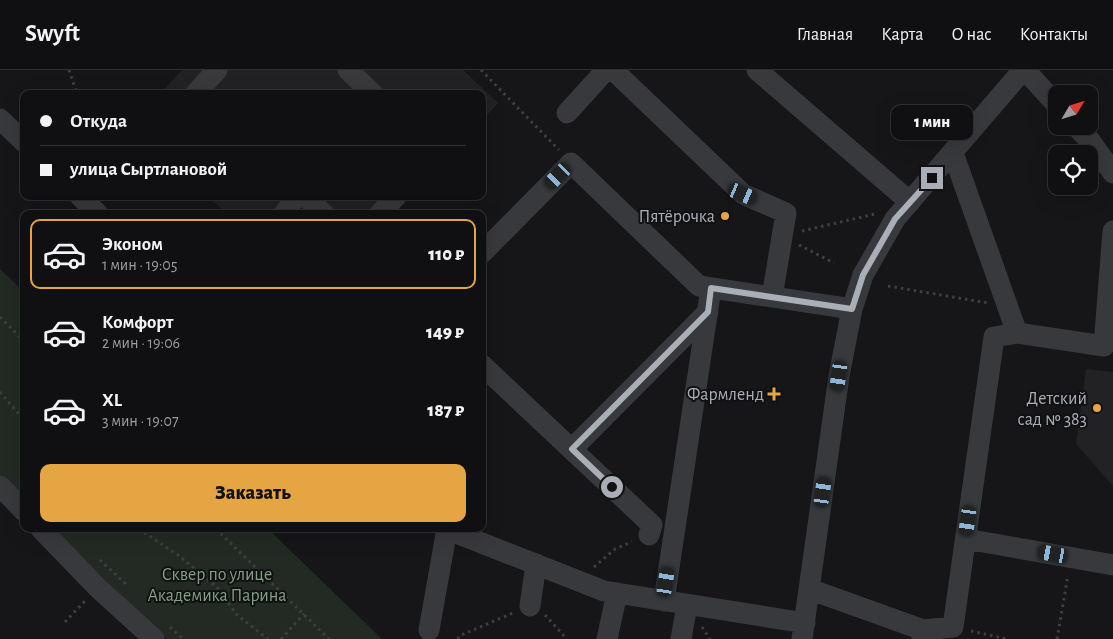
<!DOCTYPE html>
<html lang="ru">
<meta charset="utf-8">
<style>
body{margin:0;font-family:"Alegreya Sans",sans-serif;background:#19191b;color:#f1f3f6;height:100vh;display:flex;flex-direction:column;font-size:19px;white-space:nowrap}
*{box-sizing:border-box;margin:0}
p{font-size:16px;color:#9c9d9f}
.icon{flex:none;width:28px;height:28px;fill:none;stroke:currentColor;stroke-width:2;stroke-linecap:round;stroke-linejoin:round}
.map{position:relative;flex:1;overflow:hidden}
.panel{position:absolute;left:20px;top:140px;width:466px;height:322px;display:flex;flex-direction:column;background:#101012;border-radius:10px;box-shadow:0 5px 20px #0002,0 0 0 1px #303032}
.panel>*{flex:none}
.guide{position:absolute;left:20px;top:20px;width:466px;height:110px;border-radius:10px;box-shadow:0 5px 20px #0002,0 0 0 1px #303032;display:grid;align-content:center;height:110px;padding:0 20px;background:#101012}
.needle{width:32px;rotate:52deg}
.controls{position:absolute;left:1048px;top:15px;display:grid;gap:10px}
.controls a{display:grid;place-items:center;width:50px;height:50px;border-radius:10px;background:#101012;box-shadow:0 5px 20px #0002,0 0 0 1px #303032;font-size:25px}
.end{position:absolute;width:22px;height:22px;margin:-11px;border:6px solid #a9aeb7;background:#111;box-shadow:0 0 0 2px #111}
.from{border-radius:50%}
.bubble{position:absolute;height:35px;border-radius:10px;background:#101012;box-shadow:0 5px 20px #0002,0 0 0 1px #303032;font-size:16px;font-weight:800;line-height:35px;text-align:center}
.car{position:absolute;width:15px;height:30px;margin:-15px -8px;border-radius:6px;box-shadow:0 0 4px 1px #0007;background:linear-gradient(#222 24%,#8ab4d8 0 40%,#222 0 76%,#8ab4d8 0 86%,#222 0)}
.guide b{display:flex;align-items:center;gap:18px;height:48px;font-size:19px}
.guide b+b{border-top:1px solid #303032}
.guide i{width:12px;height:12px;background:#f1f3f6}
ul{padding:9px 0 0;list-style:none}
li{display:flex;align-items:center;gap:15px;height:70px;margin:0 10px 8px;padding:0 10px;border:2px solid transparent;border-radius:10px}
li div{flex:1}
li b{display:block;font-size:19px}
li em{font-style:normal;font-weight:800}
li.current{border-color:#e4a542}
li>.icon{width:45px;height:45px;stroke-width:1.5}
.action{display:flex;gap:10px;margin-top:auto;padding:10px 20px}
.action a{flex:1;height:58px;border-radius:10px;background:#e4a542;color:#111;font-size:20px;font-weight:800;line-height:58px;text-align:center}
header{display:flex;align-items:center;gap:30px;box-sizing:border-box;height:70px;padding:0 25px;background:#101012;border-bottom:1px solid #303032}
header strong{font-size:24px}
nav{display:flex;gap:28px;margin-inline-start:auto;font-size:18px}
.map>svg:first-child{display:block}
.built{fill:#222225}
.green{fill:#232a23}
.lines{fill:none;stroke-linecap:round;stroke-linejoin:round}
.path{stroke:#3e3f43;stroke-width:3;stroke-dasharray:2.5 4;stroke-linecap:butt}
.minor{stroke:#37393d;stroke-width:21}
.route{stroke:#a9aeb7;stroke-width:6}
.poi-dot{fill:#e4a542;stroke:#111113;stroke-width:2}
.labels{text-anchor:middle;stroke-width:4;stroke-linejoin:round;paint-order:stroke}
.poi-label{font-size:18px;fill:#a9aeb7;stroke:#111113;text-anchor:end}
.park-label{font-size:18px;fill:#82a082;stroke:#111113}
</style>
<header>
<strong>Swyft</strong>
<nav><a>Главная</a><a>Карта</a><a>О нас</a><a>Контакты</a></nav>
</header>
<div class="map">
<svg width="1113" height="569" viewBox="0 0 1113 569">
<rect width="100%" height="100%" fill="#161618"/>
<path class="built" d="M182,0H463L498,33L483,50L482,24H160Z
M208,126H411L395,144H227Z
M1086,299L1113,302V416L1076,374Z"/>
<path class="green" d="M0,199L24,222V432L0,409Z
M52,459H268L382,569H167Z"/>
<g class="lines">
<path class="path" d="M69,0L77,24
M481,0L559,80
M802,161L875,144
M799,175L834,193
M888,216L988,233
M0,247L24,271
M0,322L24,350
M139,459L178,485L217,517L237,545L268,569
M216,459L329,569
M100,490L128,516
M594,497L615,479L632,472
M545,545L567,569
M65,552L85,531
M170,557L183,569
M702,557L710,569
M971,561L1007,569
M281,569L304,544
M458,569L459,566L513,543
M1057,569L1068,505"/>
<path class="minor" d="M348,0L373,24
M613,0L743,124L786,143L772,227
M757,0L910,132
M1025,0L1056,34
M197,24L196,23L217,0
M567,43L606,0
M0,49L24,72
M1076,56L1091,72L1113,103
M953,83L1017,263L1104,276L1113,161
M80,126L98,144
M305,126L324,144
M284,144L296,126
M380,144L396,126
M482,183L571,93L699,216L852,239
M482,295L652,455L649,465
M572,379L708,242
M0,416L24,441
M41,459L97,517L154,569
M446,459L604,521L805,553
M966,469L1113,495
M809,519L923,560L922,569
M664,531L711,218
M530,536L536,494
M429,560L447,459
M923,560L953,557L994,267L1017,263
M607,569L617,523
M681,569L687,535
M802,569L839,306L852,239L863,205L895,149L1023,0"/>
</g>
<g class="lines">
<path class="route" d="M612,417L572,379L708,242L711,218L852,239L863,205L895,149L932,108"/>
</g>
<g class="poi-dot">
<circle cx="725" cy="146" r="5"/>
<path d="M771.5 316.5h5v5h5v5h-5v5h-5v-5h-5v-5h5z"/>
<circle cx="1097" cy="338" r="5"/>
</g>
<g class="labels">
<g class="poi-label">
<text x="715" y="152">Пятёрочка</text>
<text x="764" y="330">Фармленд</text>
<text x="1087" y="334">Детский<tspan x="1087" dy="21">сад № 383</tspan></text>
</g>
<g class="park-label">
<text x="217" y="510">Сквер по улице<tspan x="217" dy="21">Академика Парина</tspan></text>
</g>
</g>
</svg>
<div class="controls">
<a><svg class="needle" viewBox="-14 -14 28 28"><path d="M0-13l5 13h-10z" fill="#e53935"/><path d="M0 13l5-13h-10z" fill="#9c9d9f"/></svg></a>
<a><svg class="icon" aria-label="locate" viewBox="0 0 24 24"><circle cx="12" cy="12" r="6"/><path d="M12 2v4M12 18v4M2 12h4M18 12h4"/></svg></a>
</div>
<i class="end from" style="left:612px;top:417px"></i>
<i class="end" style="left:932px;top:108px"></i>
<div class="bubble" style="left:891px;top:35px;width:82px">1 мин</div>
<i class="car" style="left:558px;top:106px;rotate:225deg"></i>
<i class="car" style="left:743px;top:124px;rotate:113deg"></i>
<i class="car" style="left:839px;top:306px;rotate:188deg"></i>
<i class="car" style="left:823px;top:422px;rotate:8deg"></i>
<i class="car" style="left:968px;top:451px;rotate:188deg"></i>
<i class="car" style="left:1053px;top:484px;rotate:280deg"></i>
<i class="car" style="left:666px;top:512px;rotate:9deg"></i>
<div class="guide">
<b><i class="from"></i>Откуда</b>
<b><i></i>улица Сыртлановой</b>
</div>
<section class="panel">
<ul>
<li class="current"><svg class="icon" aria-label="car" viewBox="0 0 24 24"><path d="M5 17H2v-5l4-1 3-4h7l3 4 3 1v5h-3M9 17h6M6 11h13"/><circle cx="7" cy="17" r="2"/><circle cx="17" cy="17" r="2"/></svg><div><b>Эконом</b><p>1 мин · 19:05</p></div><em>110 ₽</em></li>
<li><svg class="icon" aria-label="car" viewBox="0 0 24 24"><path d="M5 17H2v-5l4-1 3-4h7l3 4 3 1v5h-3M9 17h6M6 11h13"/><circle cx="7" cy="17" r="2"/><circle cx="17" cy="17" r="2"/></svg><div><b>Комфорт</b><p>2 мин · 19:06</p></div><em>149 ₽</em></li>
<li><svg class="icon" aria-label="car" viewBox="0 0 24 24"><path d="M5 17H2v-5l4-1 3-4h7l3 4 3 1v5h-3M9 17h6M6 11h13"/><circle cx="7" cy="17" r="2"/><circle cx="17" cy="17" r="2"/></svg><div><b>XL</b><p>3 мин · 19:07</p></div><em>187 ₽</em></li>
</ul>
<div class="action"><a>Заказать</a></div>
</section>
</div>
